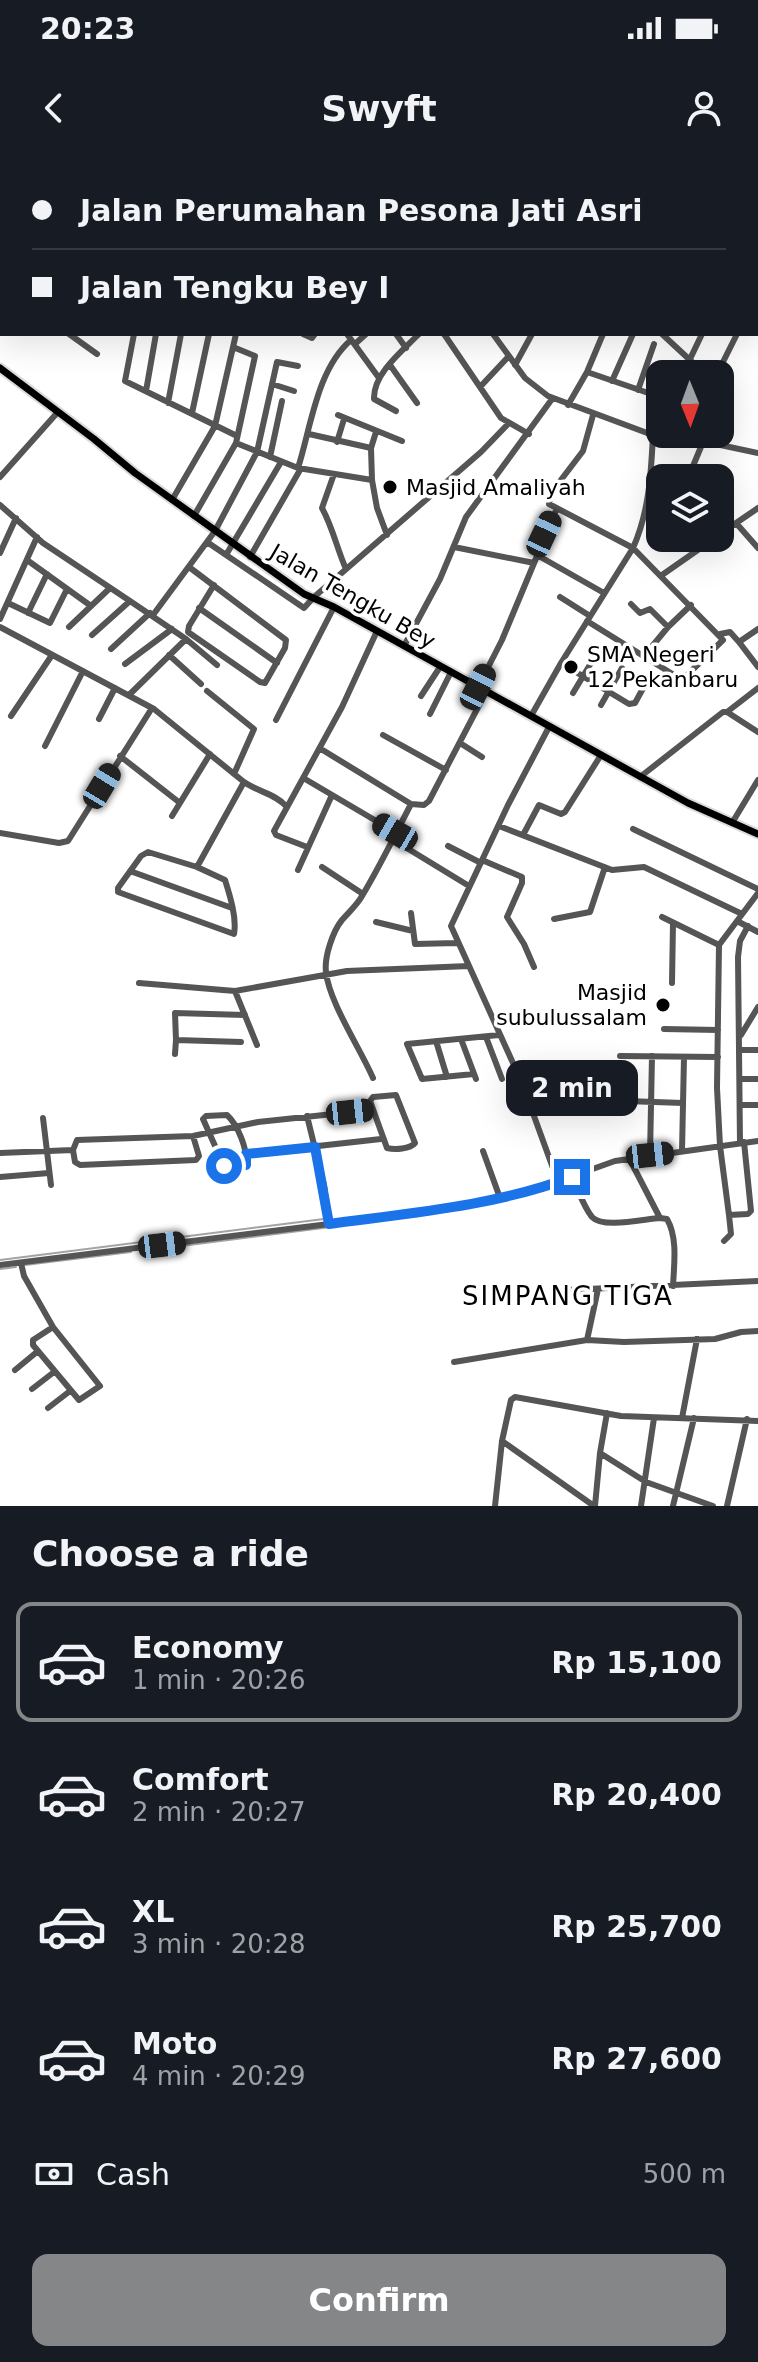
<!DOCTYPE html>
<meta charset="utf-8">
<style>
body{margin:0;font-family:"DejaVu Sans",sans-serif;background:#242831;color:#f1f3f6;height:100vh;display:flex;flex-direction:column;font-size:30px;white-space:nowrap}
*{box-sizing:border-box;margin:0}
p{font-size:26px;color:#9ea1a6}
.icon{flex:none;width:44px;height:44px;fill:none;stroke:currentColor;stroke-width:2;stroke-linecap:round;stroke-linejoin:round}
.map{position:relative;height:1346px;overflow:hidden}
.sheet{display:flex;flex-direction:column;background:#171b24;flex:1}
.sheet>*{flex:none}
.hud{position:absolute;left:0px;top:0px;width:758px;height:176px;box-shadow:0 8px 32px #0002;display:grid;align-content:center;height:176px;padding:0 32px;background:#171b24}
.needle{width:52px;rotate:179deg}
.tools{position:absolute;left:646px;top:200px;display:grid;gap:16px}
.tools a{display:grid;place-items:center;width:88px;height:88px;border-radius:16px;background:#171b24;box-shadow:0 8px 32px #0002;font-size:40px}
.end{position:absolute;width:36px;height:36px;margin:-18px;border:10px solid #1a73e8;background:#fff;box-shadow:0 0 0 4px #fff}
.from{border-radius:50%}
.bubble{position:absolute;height:56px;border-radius:16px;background:#171b24;box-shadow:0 8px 32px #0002;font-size:26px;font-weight:700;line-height:56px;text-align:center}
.car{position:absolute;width:24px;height:48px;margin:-24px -12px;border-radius:10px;box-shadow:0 0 6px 2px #0007;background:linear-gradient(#222 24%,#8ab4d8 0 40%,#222 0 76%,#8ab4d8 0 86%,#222 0)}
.hud b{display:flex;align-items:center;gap:28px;height:76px;font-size:30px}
.hud b+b{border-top:2px solid #363941}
.hud i{width:20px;height:20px;background:#f1f3f6}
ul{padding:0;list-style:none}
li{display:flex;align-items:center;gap:24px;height:120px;margin:0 16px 12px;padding:0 16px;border:4px solid transparent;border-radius:16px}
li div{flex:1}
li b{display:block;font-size:30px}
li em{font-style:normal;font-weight:700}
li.selected{border-color:#858687}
li>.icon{width:72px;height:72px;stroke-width:1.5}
h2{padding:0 32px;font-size:36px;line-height:96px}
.pay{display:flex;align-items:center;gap:20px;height:88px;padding:0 32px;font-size:30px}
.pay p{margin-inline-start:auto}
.button{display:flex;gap:16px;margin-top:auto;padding:16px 32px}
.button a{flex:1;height:92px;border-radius:16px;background:#858687;color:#fff;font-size:32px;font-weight:700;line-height:92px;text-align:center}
.status{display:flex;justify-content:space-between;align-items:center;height:56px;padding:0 40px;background:#171b24;direction:ltr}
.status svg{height:22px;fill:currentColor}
header{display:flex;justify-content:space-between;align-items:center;height:104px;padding:0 32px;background:#171b24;font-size:36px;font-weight:700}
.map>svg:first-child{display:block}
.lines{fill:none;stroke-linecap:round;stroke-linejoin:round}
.stream{stroke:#a3a3a3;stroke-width:2}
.major-casing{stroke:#dbdbdb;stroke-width:11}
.minor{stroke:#555;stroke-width:6}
.major{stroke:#000;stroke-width:7}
.route{stroke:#1a73e8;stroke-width:10}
.poi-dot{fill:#000;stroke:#fff;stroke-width:3}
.labels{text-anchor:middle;stroke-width:7;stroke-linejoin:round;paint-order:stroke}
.poi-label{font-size:22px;fill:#000;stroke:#fff;text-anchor:start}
.street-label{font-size:22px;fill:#000;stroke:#fff}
.quarter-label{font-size:26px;letter-spacing:2px;fill:#000;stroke:#fff}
</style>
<div class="status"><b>20:23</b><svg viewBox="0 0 49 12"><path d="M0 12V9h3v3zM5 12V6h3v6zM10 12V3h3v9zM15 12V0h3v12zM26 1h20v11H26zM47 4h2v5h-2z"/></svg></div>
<header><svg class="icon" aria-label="back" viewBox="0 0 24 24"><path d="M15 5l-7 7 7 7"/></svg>Swyft<svg class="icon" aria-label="person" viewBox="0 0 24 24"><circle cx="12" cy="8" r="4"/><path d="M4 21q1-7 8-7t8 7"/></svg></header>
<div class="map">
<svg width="758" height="1346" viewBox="0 0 758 1346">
<rect width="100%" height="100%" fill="#fff"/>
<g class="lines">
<path class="stream" d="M142,1091L331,1067
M0,1100L324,1059
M25,1105L131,1092
M0,1109L16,1107"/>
<g class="major-casing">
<path id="major" d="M0,208L94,279L135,313L304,434L334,447L688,643L758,674"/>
</g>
<path class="minor" d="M232,0L234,2
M301,0L304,2
M410,0L412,2
M521,0L524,2
M662,0H663
M689,0L690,2
M376,2V0
M468,2L470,0
M538,2L539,0
M625,2L626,0
M726,2L727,0
M756,3L758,0
M756,49L758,50
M0,59H2
M756,69L758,65
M0,92L2,93
M756,139L758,134
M69,174L97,194
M134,174L125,221L237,276
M303,174L312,178L315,174
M347,174L379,218
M396,174L406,188
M444,174L501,258L529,274
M493,174L525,218L548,236L666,280L678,281L683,277L758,293
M662,174L705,214
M355,184L366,174
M690,199L702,174
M390,205L417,243
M515,205L532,174
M587,212L660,237
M673,214L676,207
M717,214L737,174
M612,221L633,174
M272,224L294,231
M480,227L509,196
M638,230L654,184
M146,231L156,174
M168,243L181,174
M568,245L587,212L603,174
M396,251L374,239C373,214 402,191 419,174
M192,253L209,174
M338,255L402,281
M309,274L371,288
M337,282L344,259
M236,283L298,308L372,320L377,348L387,375
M270,297L282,241
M334,314L322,348C333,368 337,389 346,409
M0,317L57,253
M688,318L703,282
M372,320L371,288L376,272
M172,340L215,266L236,174
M0,345L43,383L130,441
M646,355L660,357
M194,356L236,283L255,196L233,187
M736,363L758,388
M720,374L758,348
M207,382L304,448L314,437L481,292L508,264
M454,387L534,403
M0,393L16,358
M226,395L281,302
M537,395L604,433
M250,397L300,310L298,308C311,267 317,209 351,180
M27,400L91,446
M189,407L286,480L285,488L265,523L260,522L188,472L189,466L214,425
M662,415L715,378
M560,437L590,456
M8,443L50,463L67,429
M631,444L640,453L650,449L668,467
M199,448L277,503
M28,453L47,414
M153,455L215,371L257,292L277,202L298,206
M0,459L37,377
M587,461L682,520L723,480L633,388L549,344L551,333L583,291L593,255
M0,467L154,549L244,622C258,632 274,633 286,646
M69,467L110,428
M758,469L739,482L758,507
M720,474L730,472L739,482
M92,475L130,441L186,479L217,505
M404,486L440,419L466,357L552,239
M111,489L150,453
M169,495L201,524
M644,496L668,467L691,445
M561,503L629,544L635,543L647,521
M125,504L172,469
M478,527L502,480L557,348
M207,531L254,569L234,614
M573,533L597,493
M129,535L186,479
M421,536L440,507
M601,545L622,508
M727,552L758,572
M430,554L451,512
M11,556L52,495
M531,556L561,503L633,388C649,352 651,315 653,275
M99,559L115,528
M276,560L334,447
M549,567L508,645L451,766L522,923L558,1022
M383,575L446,610
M460,583L482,597
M45,586L83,511
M321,589L411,644
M120,596L180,643
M640,617L714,559L723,552H727L758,528
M305,619L395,672
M172,656L210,594
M732,663L758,620
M499,666L612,710L644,707L742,754
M633,669L758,729
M0,673L59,683L68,681L152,548
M523,675L539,645L561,654L565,652L601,595
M392,679L469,726
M448,686L481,703
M307,687L276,675L274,671L342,547L377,471
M148,692L197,707L225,720C230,736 237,758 234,774L118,732V728L141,696Z
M482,700L522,717V723L507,757L524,784L534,807
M197,707L244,622
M322,707L363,734
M298,710L332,635
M130,711L232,748
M758,733L737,761L758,772
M411,753L415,784L457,783
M662,757L719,785L737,761
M554,759L590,752L605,707
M376,762L413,771
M719,785L717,928L720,986L729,1055L748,1054L751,1051L744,982
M139,823L235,831
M672,823L673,763
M664,869L718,870
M741,875L758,847
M486,877L502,919
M461,879L476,919
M436,881L447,917
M241,882L176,880L175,853L245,855
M257,885L235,831L347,811L469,806
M740,890H758
M175,894L176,880
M620,896L718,897
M474,914L422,919L407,884L499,875
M373,918C360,888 329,842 326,812C324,797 333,771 342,760C349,752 357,745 362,736C380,706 395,675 411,644L424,645L429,641L486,532
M741,919H758
M396,935L415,983C410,989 395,990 387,988L370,941L373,937Z
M626,941L683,943
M740,945H758
M227,955C238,965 248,990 246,1005L224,1006L203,959L206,956Z
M307,956L324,1025L329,1064
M43,958L51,1025
M740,983L738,797L740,781L748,766
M73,990L77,980L193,976L258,962L371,950
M483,991L500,1038
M682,991L684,897
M0,993L73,990L75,1002L80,1005L196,1000L199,996L193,976
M246,994L381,979
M650,995L652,896
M629,998L660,1058L667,1059C678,1078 674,1105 673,1126
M0,1017L49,1013
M572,1017C578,1029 583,1046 592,1057C603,1069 644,1059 660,1058
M724,1081L731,1074L729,1055
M21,1103L24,1116L53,1167L33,1180V1185L79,1240L100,1226L53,1167
M0,1105L329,1064L474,1044L534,1030L615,1001L758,981
M566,1130L758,1121
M587,1180L598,1129
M454,1202L587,1180L624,1182L715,1179L741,1172L758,1171
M15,1210L38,1191
M32,1229L54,1212
M48,1248L70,1231
M682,1258L697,1179
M502,1281L594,1346
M600,1293L646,1322L713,1346
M495,1346L502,1281L511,1240L515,1237L621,1256L758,1261
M595,1346L600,1293L607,1253
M641,1346L654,1258
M673,1346L694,1258
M727,1346L747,1259"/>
<use href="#major" class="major"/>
</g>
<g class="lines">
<path class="route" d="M224,1006L246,1005V994L315,987L329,1064C411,1053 495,1046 572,1017"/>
</g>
<g class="poi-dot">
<circle cx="390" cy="327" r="8"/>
<circle cx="571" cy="507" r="8"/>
<circle cx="663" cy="845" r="8"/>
</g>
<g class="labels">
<g class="poi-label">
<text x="406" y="335">Masjid Amaliyah</text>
<text x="587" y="502">SMA Negeri<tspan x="587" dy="25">12 Pekanbaru</tspan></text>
<text x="647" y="840" text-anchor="end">Masjid<tspan x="647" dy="25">subulussalam</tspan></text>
</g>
<g class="street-label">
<text transform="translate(353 436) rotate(30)" y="8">Jalan Tengku Bey</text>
</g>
<g class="quarter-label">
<text x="568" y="1145">SIMPANG TIGA</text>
</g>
</g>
</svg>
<div class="tools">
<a><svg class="needle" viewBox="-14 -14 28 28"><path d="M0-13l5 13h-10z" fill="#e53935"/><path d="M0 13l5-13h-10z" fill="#9ea1a6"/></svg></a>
<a><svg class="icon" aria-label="layers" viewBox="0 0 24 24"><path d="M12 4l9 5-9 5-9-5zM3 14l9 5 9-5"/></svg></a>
</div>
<i class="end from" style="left:224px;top:1006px"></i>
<i class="end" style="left:572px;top:1017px"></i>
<div class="bubble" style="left:506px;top:900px;width:132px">2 min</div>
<i class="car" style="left:544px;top:374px;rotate:25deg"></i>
<i class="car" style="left:478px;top:527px;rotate:27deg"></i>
<i class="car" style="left:102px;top:626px;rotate:31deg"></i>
<i class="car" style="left:395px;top:672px;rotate:300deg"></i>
<i class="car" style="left:350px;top:952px;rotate:84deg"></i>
<i class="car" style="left:650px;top:995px;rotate:84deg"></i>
<i class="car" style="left:162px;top:1085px;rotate:83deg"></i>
<div class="hud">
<b><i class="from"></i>Jalan Perumahan Pesona Jati Asri</b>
<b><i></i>Jalan Tengku Bey I</b>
</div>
</div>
<section class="sheet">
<h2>Choose a ride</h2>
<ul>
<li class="selected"><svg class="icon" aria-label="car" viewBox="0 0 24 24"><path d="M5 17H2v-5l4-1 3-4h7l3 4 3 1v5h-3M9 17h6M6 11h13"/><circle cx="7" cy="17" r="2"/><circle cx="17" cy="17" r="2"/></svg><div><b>Economy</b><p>1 min · 20:26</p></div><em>Rp 15,100</em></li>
<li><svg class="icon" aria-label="car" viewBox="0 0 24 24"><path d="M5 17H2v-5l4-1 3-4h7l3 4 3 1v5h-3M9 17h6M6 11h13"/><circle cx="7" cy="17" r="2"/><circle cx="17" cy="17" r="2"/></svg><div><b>Comfort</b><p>2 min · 20:27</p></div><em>Rp 20,400</em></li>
<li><svg class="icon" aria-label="car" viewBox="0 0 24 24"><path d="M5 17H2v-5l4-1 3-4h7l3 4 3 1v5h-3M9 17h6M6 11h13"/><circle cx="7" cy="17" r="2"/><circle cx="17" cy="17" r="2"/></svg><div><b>XL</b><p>3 min · 20:28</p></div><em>Rp 25,700</em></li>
<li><svg class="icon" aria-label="car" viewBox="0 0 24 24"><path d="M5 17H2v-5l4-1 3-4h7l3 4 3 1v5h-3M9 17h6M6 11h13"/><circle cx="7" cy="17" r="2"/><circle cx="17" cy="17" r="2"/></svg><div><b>Moto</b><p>4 min · 20:29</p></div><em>Rp 27,600</em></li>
</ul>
<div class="pay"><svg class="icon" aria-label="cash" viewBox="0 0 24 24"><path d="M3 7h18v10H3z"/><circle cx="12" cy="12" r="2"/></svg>Cash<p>500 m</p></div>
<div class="button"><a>Confirm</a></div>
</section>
